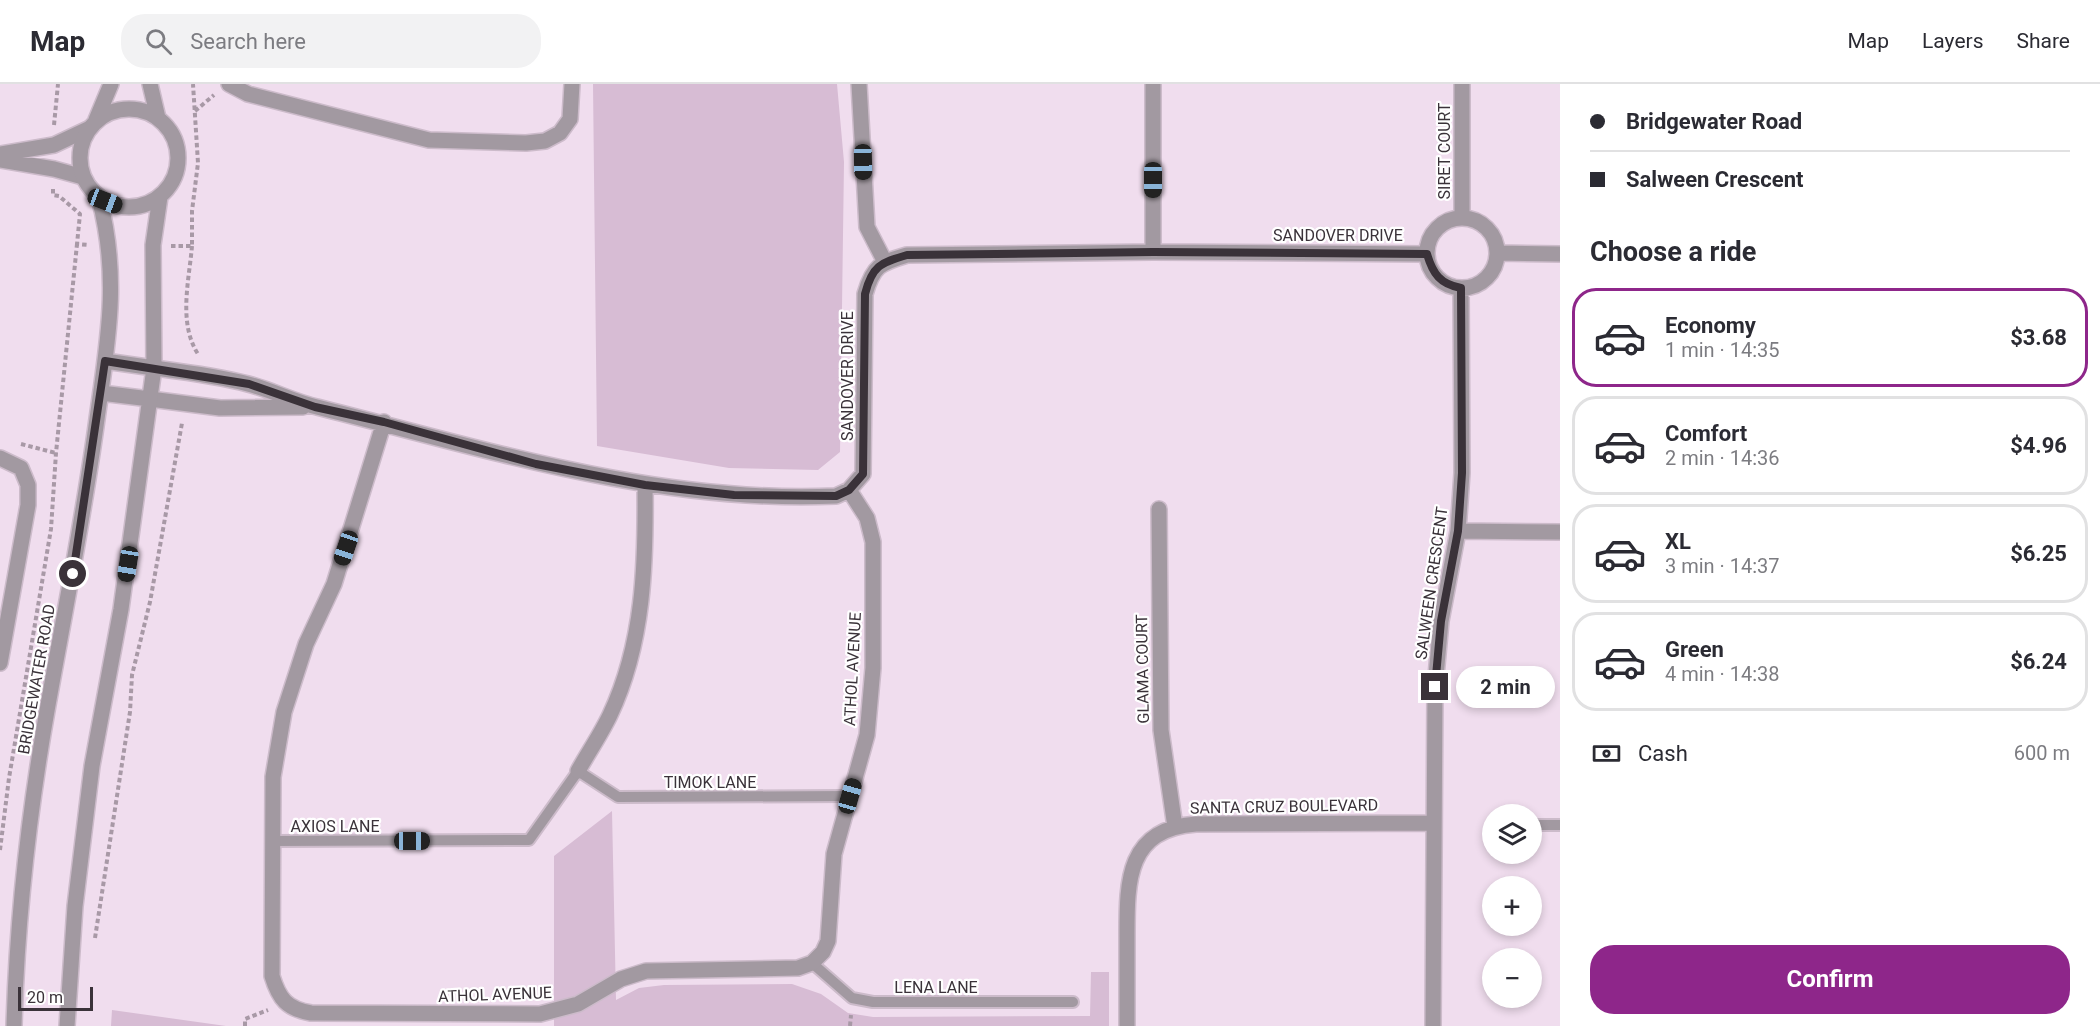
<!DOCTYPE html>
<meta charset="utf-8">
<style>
body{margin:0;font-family:Roboto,sans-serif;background:#f2f2f3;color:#2b2b33;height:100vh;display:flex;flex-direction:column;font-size:22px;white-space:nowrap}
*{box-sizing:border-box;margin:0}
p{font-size:20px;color:#7c7c81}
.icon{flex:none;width:33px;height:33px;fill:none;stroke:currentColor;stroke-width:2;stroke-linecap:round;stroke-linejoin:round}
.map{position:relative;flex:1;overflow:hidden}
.panel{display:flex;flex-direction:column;background:#fff;width:540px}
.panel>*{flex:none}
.banner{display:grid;align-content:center;height:132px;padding:0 30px;background:#fff}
.tools{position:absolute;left:1482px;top:720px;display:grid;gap:12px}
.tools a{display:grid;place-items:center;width:60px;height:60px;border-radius:50%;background:#fff;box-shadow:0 3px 9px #0003;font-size:30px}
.scale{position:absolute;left:18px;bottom:15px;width:75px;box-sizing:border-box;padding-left:6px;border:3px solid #3a3239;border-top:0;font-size:16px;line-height:21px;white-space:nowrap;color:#3a3239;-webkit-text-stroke:4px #fff;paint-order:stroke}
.end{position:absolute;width:27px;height:27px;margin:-14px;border:8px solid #3a3239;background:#fff;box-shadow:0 0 0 3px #fff}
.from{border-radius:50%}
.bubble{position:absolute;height:42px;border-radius:21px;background:#fff;box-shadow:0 3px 9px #0003;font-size:20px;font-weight:700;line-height:42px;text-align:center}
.car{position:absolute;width:18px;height:36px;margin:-18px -9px;border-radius:8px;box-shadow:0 0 4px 2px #0007;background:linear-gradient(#222 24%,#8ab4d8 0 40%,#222 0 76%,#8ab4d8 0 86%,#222 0)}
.banner b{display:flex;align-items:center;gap:21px;height:57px;font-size:22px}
.banner b+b{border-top:2px solid #e1e1e2}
.banner i{width:15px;height:15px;background:#2b2b33}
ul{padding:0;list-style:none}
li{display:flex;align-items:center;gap:18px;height:99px;margin:0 12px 9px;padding:0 18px;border:3px solid #e1e1e2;border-radius:24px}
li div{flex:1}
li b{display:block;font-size:22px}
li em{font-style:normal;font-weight:700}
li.on{border-color:#8e268a}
li>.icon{width:54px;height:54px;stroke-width:1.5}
h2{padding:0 30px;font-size:27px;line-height:72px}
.pay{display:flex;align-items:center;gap:15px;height:66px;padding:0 30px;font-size:22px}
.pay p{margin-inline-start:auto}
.cta{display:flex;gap:12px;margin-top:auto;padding:12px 30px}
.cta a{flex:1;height:69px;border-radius:24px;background:#8e268a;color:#fff;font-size:24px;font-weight:700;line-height:69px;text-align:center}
header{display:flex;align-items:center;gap:36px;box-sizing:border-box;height:84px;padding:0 30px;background:#fff;border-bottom:2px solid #e1e1e2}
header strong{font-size:28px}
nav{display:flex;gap:33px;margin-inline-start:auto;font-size:21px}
.search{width:420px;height:54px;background:#f2f2f3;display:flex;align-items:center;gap:15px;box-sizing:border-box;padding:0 21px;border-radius:24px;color:#7c7c81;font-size:22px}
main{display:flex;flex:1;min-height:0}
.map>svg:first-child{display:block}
.green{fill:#d7bcd4}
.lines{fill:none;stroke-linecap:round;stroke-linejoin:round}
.service-casing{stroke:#ccbbca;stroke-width:14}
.minor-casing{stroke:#ccbbca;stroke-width:18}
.tertiary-casing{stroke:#ccbbca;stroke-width:18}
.path{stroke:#a899a6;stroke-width:4;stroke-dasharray:4.5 3;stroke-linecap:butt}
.service{stroke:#a299a1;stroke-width:10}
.minor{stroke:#a299a1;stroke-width:15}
.tertiary{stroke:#a299a1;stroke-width:15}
.route{stroke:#3a3239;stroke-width:8}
.labels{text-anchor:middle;stroke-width:4.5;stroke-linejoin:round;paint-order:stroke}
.street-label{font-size:16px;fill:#3a3239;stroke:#fff}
</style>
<header>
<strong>Map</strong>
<div class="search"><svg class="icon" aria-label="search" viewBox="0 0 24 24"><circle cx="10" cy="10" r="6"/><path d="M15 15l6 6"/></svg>Search here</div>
<nav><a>Map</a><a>Layers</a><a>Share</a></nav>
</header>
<main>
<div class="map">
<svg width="1560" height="942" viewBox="0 0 1560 942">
<rect width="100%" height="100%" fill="#f0ddee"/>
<path class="green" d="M593,0H837L844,78L840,368L818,386L729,384L597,362Z
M612,727L616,916L639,904L664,901L792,900L821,910L848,929L873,933L1090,932L1091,888H1109V942H554V772Z
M112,926L226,942H111Z"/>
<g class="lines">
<g class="service-casing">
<path id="service" d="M1532,741H1560
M272,757L529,756L578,687L618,713L850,712
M812,879L852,914L873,918H1073"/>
</g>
<g class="minor-casing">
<path id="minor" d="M229,0L248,10L429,56L526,59L545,57L560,49L570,35L572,0
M859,0L867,143L885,178
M1153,0V168
M1462,0V134
M0,70L54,61L88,45
M0,76L54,85L83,93
M1427 169a35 35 0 1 1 70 0a35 35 0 1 1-70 0Z
M1498,169L1560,170
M154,284C185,288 218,292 248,300C272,306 294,318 317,323C488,366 658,420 836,412L849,406L863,390L865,210C873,182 880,179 907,171L1153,168L1427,170
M150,315L220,324L303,323
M384,338L334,500L306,560L284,628L273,693L272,892C279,915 287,925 311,929L540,930L578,920L621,895L646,887L798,884L812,879L823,868L828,857L834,770L867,651L873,584V458L867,434L849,406
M0,374L21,384L28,401V421L0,579
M1159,425L1161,646L1175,743
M1458,447L1560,448
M578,687C588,669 601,650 610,631C644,559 646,480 645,401
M1127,942C1127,912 1127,883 1127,853C1127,798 1126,745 1196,740L1433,739
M1433,942L1435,603L1441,537L1458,447L1462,389L1461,204"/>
</g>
<g class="tertiary-casing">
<path id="tertiary" d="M150,0L158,34
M80 74a49 49 0 1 1 98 0a49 49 0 1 1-98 0Z
M96,36L111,0
M105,277L154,284
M101,309L150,315
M14,942C17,835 29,727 48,621C65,526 84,431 97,335C108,256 120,193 99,114
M67,942L75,822L92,682L121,525L154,284L153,161L160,113"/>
</g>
<path class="path" d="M195,27L214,11
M54,41L58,0
M53,105V111L59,112L80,130L77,160L89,161
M171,162H192V127L198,79L193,0
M192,162C189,197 178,239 198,270
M21,360L56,369
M0,766L9,694L51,445L56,369L77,160
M95,854L130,628L132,591L150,518L182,339
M245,942V935L268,926
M850,942L851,931"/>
<use href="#service" class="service"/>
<use href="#minor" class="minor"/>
<use href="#tertiary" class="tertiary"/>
</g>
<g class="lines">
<path class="route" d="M73,490L105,277L249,300L315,323L384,338L536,380L645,401L734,411L836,412L849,406L863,390L865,210C872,182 880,179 907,171L1153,168L1427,170C1433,190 1440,200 1461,204L1462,389L1458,447L1441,537L1435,603"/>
</g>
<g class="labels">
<g class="street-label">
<text transform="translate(1444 67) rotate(-90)" y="6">SIRET COURT</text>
<text x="1338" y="157">SANDOVER DRIVE</text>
<text transform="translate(847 292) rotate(-90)" y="6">SANDOVER DRIVE</text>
<text transform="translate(1431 499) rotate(-82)" y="6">SALWEEN CRESCENT</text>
<text transform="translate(852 585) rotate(-87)" y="6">ATHOL AVENUE</text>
<text transform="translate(1142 585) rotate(-91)" y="6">GLAMA COURT</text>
<text transform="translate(36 595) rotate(-80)" y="6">BRIDGEWATER ROAD</text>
<text x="710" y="704">TIMOK LANE</text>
<text transform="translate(1284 722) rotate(-1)" y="6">SANTA CRUZ BOULEVARD</text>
<text x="335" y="748">AXIOS LANE</text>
<text x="936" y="909">LENA LANE</text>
<text transform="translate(495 910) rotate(-2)" y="6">ATHOL AVENUE</text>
</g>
</g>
</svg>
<div class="tools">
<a><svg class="icon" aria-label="layers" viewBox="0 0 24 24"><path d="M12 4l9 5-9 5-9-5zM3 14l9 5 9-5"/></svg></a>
<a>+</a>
<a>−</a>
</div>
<div class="scale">20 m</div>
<i class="end from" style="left:73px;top:490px"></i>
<i class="end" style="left:1435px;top:603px"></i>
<div class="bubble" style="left:1456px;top:582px;width:99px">2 min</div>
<i class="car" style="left:863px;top:78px;rotate:179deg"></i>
<i class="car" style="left:1153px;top:96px;rotate:180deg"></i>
<i class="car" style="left:105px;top:117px;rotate:111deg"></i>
<i class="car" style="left:346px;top:464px;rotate:199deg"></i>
<i class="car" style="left:128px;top:480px;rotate:189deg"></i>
<i class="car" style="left:850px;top:712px;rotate:16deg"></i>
<i class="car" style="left:412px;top:757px;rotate:90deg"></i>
</div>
<section class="panel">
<div class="banner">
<b><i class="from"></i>Bridgewater Road</b>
<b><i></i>Salween Crescent</b>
</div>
<h2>Choose a ride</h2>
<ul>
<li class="on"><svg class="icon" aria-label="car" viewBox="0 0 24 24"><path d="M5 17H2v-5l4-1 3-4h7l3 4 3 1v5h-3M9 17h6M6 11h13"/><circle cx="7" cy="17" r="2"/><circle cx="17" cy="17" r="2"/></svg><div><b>Economy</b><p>1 min · 14:35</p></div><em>$3.68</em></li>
<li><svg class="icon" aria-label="car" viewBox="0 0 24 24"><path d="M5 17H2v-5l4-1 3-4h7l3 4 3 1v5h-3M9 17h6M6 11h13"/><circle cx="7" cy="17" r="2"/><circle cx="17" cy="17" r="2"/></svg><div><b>Comfort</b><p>2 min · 14:36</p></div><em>$4.96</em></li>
<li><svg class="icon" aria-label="car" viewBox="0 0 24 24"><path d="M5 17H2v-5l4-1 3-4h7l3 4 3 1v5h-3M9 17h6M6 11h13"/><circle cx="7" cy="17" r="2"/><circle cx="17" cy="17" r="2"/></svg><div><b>XL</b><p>3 min · 14:37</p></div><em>$6.25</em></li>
<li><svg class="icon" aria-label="car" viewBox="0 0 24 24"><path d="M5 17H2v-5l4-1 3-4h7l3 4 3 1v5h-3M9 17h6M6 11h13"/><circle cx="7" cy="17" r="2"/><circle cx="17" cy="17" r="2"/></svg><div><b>Green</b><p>4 min · 14:38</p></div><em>$6.24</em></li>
</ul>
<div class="pay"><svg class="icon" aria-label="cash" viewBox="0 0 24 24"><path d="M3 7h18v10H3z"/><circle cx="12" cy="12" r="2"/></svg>Cash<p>600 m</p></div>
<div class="cta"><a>Confirm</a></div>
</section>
</main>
